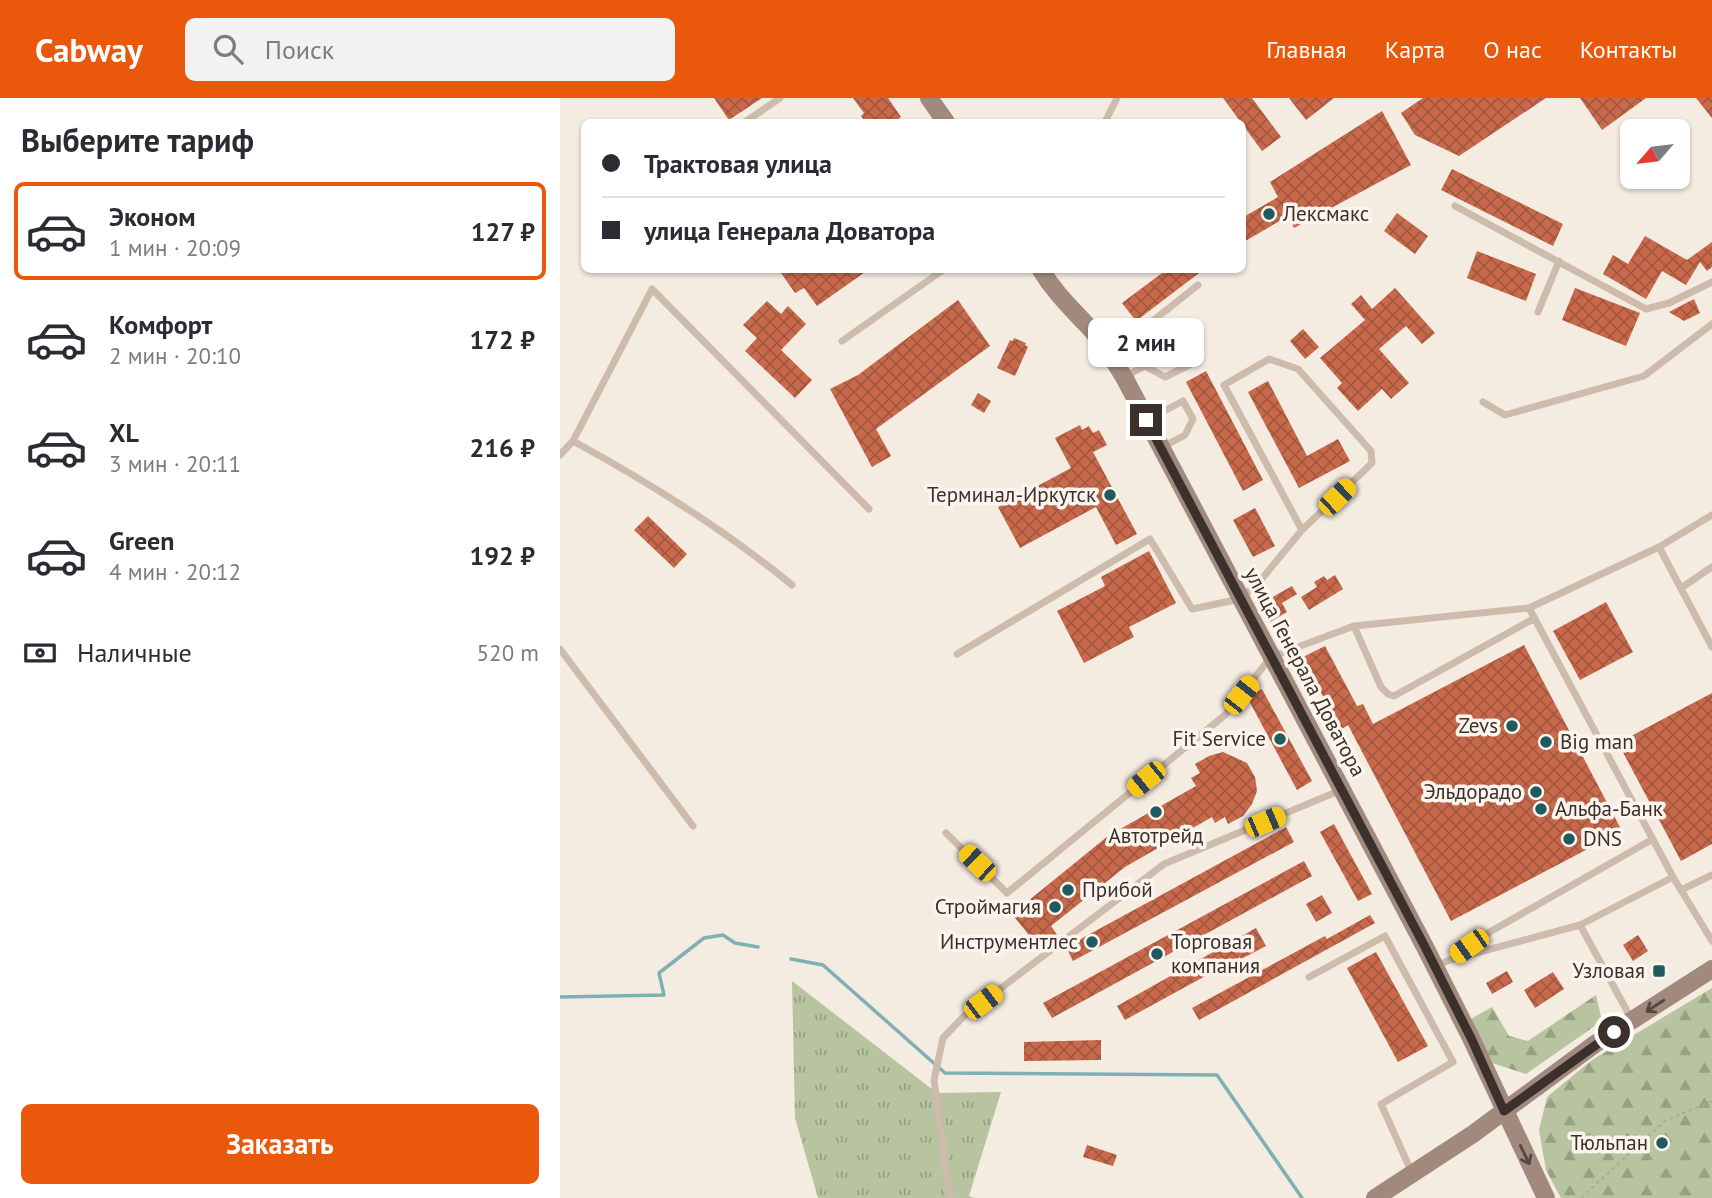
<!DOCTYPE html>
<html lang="ru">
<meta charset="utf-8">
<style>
body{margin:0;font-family:"PT Sans",sans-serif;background:#f2f2f3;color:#2b2b33;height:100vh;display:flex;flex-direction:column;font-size:26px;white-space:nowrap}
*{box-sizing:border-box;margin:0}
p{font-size:23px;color:#7c7c81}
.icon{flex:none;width:38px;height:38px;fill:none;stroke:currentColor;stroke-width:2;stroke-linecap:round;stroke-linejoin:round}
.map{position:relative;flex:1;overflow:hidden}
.sheet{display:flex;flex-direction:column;background:#fff;width:560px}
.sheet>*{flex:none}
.guide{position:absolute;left:21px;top:21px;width:665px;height:154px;border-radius:10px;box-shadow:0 2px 5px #0004;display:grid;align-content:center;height:154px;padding:0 21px;background:#fff}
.needle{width:46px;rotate:242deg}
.fabs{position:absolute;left:1060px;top:21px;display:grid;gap:14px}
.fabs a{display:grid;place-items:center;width:70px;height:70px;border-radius:10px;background:#fff;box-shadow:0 2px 5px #0004;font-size:35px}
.end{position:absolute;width:32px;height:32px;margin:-16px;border:9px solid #3b302b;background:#fff;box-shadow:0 0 0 4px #fff}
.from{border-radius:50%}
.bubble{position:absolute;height:49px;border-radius:10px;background:#fff;box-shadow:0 2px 5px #0004;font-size:23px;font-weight:700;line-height:49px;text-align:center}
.car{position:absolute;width:21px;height:42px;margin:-21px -10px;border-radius:9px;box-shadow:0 0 5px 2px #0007;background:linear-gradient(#f5c518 24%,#345 0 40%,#f5c518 0 76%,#345 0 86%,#f5c518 0)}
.guide b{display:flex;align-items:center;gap:24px;height:66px;font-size:26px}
.guide b+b{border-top:2px solid #e1e1e2}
.guide i{width:18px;height:18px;background:#2b2b33}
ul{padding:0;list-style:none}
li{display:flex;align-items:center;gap:21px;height:98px;margin:0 14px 10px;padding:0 7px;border:4px solid transparent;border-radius:10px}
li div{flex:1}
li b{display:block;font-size:26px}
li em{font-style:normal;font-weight:700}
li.current{border-color:#ea580c}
li>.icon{width:63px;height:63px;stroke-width:1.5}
h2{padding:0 21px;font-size:32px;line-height:84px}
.pay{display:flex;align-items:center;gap:18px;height:77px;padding:0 21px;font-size:26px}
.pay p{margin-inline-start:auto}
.button{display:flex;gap:14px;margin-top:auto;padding:14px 21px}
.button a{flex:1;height:80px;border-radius:10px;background:#ea580c;color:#fff;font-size:28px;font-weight:700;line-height:80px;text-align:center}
header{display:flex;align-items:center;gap:42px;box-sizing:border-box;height:98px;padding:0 35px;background:#ea580c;color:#fff}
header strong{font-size:33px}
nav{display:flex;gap:38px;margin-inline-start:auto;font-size:24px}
.search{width:490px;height:63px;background:#f2f2f3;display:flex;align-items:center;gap:18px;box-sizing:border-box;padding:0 24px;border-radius:10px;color:#7c7c81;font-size:26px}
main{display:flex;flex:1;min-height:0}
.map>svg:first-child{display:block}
.grass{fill:url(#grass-tufts)}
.forest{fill:url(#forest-firs)}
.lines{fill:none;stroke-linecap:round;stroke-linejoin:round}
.stream{stroke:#7fb0b2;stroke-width:3.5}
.building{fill:url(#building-cross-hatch)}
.path{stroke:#b9a596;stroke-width:2;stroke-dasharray:3.5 3.5;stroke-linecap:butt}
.lane{stroke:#cdbbac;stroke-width:7}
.secondary{stroke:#a18a7d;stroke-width:18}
.oneway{stroke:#544640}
.route{stroke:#3b302b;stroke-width:9}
.poi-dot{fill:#1f5a5e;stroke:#fbf5ee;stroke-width:2.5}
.labels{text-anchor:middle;stroke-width:7;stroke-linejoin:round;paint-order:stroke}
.poi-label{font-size:21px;fill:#3b302b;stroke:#fbf5ee;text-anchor:end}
.street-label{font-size:21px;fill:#3b302b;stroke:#fbf5ee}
</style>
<header>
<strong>Cabway</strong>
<div class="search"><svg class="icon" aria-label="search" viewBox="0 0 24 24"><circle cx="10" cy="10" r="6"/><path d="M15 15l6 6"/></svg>Поиск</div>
<nav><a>Главная</a><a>Карта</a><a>О нас</a><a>Контакты</a></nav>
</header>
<main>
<section class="sheet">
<h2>Выберите тариф</h2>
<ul>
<li class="current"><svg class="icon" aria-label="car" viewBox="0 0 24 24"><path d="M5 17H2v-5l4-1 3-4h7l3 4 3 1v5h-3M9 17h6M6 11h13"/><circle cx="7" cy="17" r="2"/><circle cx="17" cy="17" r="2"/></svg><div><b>Эконом</b><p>1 мин · 20:09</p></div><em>127 ₽</em></li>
<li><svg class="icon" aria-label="car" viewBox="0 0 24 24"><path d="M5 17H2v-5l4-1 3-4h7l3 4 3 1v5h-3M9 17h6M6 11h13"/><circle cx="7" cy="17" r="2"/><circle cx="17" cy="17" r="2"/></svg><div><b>Комфорт</b><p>2 мин · 20:10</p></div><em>172 ₽</em></li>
<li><svg class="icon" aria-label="car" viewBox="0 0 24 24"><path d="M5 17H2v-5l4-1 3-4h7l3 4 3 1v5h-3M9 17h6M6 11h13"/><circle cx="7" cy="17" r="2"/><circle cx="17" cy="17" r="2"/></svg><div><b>XL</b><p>3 мин · 20:11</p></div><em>216 ₽</em></li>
<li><svg class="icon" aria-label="car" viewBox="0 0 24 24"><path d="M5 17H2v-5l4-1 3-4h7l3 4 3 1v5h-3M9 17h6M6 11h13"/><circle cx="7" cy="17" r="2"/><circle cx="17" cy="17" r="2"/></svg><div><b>Green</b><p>4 мин · 20:12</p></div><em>192 ₽</em></li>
</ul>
<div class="pay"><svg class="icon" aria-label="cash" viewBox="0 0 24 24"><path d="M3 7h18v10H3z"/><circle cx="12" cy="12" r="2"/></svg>Наличные<p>520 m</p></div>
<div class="button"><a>Заказать</a></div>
</section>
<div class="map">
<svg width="1152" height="1100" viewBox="0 0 1152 1100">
<defs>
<pattern id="grass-tufts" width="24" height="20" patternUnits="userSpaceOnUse" patternTransform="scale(1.75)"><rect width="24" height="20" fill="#b8c4a0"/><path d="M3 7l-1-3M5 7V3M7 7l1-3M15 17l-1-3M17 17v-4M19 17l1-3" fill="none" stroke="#97a083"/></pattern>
<pattern id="forest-firs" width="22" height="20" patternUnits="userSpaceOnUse" patternTransform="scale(1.75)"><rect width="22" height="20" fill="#b8c4a0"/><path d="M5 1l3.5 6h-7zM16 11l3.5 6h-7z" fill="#97a083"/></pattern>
<pattern id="building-cross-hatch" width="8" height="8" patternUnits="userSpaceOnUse" patternTransform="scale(1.75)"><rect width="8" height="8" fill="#c8694b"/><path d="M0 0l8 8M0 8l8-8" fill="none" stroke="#a4573f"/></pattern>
</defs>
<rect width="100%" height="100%" fill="#f4ebe1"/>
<path class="grass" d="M232,883L377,995L441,994L409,1098L415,1100H258L235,1020Z"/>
<path class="forest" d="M1152,890V1100H1001L986,1072L979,1032L987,999L1032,962Z
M1036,897L1042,923L966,976L932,965L909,922L932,909L949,938L968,943Z"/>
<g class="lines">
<path class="stream" d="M231,861L263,867L385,975L657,977L742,1100
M0,899L104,897L99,875L144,840L163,837L175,845L198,849"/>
</g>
<path class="building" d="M154,0H202L169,22Z
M293,0H328L341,19L334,24H305L301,18L304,15Z
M663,0H692L721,39L702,53Z
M729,0H774L746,22Z
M863,0H986L899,58L855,37L841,15Z
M1020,0H1086L1042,32Z
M1136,0H1152V20Z
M822,13L851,67L734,130L728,118L682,145V120L718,99L710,84Z
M892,71L1003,126L993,148L881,92Z
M837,115L868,138L855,156L824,133Z
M1085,138L1127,162L1152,144V169L1147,173L1140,164L1126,187L1102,173L1086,201L1043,176L1053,157L1068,166Z
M917,153L976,176L966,203L907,180Z
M227,172H308L257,208L244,190L235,195L221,175Z
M606,172H643L576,223L562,205Z
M835,190L875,235L862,246L846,228L819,251L849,285L831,301L822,291L798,313L777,290L782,285L760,260L805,222L791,206L801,197L812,211Z
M1015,190L1080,215L1066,248L1002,222Z
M1134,201L1140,215L1124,223L1109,214Z
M398,202L430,248L316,331L331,358L312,369L270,291L298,277Z
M207,203L221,216L228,208L246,226L221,252L252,282L235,300L185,253L197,240L183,227Z
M743,231L759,249L745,261L730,243Z
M454,240L466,245L465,247L468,249L455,278L437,270L450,242L453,243Z
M646,273L703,382L683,393L626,284Z
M708,283L747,358L778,341L790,363L739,390L688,294Z
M418,295L431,303L424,315L411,307Z
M520,327L522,332L529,328L533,335L539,332L547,347L533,354L577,436L556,447L536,409L460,450L438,409L511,370L495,340Z
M695,410L715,448L693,459L673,422Z
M88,418L127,456L114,470L74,432Z
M589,453L616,505L569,529L574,539L524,565L497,513L545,488L541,479Z
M775,477L783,491L749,512L741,499L757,489L754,484L764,478L767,482Z
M732,488L737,496L722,505L727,514L710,524L700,506Z
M1046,504L1073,554L1020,582L993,533Z
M964,547L1062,733L891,823L788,627L780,632L743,559L765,548L797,608L803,606L813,626Z
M702,591L752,683L737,692L687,599Z
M1152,595V746L1121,763L1058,645Z
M663,654L687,665L695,679L697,693L692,706L683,718L668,726L665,719L655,725L652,719L565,769L491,828L498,838L481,852L452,816L548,738L636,688L631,680L640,675L635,666L649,658Z
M774,726L812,796L798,803L760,734Z
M726,729L734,744L513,863L506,849Z
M744,763L752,778L492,920L483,905Z
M762,797L772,815L756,824L746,806Z
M810,817L815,825L639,922L632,910L765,838L767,841Z
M696,830L706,848L681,861L680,859L565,922L557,908Z
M1078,837L1088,853L1073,863L1063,847Z
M816,854L868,948L838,964L787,870Z
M947,873L953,884L932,896L926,885Z
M993,874L1004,891L975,910L964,892Z
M541,942V962L464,963V944Z
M527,1047L557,1057L553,1068L523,1059Z"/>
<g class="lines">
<path class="path" d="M1021,1100L1105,1023L1152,1003"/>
<path class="lane" d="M185,24L220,0
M545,24L557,0
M895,108L1086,211L1109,205L1152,184
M978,214L999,163
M282,243L383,172
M551,256L638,187
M564,279L585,268L605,279L631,266L622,249L585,268
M923,304L945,317L1084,278L1152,226
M587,322L623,303L633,321L625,337L601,350
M13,343C90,385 164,431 232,487
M0,357L13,343L92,191L309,411
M1099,449L1152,549
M1121,490L1152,469
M969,510L1113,779L1152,843
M794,528L821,589L828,596L834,598L975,520
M0,551L133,728
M397,556L590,441L632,511L680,501L700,483L742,432L812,365L811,353L738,271L709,261L664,287L742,432
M386,735L447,795L665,617L711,559L794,528L969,510L1099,449L1152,417
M1121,792L1152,777
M1020,827L1072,922
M895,858L928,835L1093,741
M876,868L890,862L1020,827L1113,779
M749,879L825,838L893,964L821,1006L852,1075
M390,1100L374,982L383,940L403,919L604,766L781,692"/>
<path class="secondary" d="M369,0L386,24
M481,172C493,192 508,207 524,224C540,240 552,260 564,279L865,849L911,940L986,1100
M815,1100L913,1036L1035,946L1152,871"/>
</g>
<defs><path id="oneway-shaft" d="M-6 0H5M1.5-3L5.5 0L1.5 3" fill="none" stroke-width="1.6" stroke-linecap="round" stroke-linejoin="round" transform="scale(1.75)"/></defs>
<g class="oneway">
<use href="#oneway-shaft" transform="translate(1095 908) rotate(147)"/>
<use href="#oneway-shaft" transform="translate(965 1057) rotate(64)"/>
</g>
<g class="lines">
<path class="route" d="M586,322L865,849L911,940L944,1013L1054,934"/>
</g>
<g class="poi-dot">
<circle cx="709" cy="116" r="7"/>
<circle cx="550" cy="397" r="7"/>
<circle cx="952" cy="628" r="7"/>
<circle cx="720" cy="641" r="7"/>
<circle cx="986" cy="644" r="7"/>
<circle cx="976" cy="694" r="7"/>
<circle cx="981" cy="711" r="7"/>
<circle cx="596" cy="714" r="7"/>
<circle cx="1009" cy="741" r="7"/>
<circle cx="508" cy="792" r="7"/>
<circle cx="495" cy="809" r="7"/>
<circle cx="532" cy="844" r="7"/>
<circle cx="597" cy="856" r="7"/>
<rect x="1092" y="866" width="14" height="14" rx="3.5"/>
<circle cx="1102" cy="1045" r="7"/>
</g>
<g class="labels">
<g class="poi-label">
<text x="723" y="123" text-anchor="start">Лексмакс</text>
<text x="536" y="404">Терминал-Иркутск</text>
<text x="938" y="635">Zevs</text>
<text x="706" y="648">Fit Service</text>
<text x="1000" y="651" text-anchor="start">Big man</text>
<text x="962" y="701">Эльдорадо</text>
<text x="995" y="718" text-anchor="start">Альфа-Банк</text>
<text x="596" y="745" text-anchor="middle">Автотрейд</text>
<text x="1023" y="748" text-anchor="start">DNS</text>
<text x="522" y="799" text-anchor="start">Прибой</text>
<text x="481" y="816">Строймагия</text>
<text x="518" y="851">Инструментлес</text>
<text x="611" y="851" text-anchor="start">Торговая<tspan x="611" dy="24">компания</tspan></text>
<text x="1085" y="880">Узловая</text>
<text x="1088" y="1052">Тюльпан</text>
</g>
<g class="street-label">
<text transform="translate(745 574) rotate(62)" y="7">улица Генерала Доватора</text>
</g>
</g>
</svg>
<div class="fabs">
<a><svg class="needle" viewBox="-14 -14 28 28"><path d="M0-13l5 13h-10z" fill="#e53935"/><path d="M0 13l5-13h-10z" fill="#7c7c81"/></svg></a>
</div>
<i class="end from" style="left:1054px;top:934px"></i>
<i class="end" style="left:586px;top:322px"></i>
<div class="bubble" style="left:528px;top:220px;width:116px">2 мин</div>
<i class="car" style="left:777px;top:399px;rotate:46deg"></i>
<i class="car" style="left:681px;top:597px;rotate:38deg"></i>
<i class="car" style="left:586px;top:681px;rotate:231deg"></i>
<i class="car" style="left:705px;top:724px;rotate:67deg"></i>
<i class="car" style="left:417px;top:765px;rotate:314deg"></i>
<i class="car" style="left:909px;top:848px;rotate:235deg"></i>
<i class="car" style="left:423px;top:904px;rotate:53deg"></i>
<div class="guide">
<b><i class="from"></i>Трактовая улица</b>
<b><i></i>улица Генерала Доватора</b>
</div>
</div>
</main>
